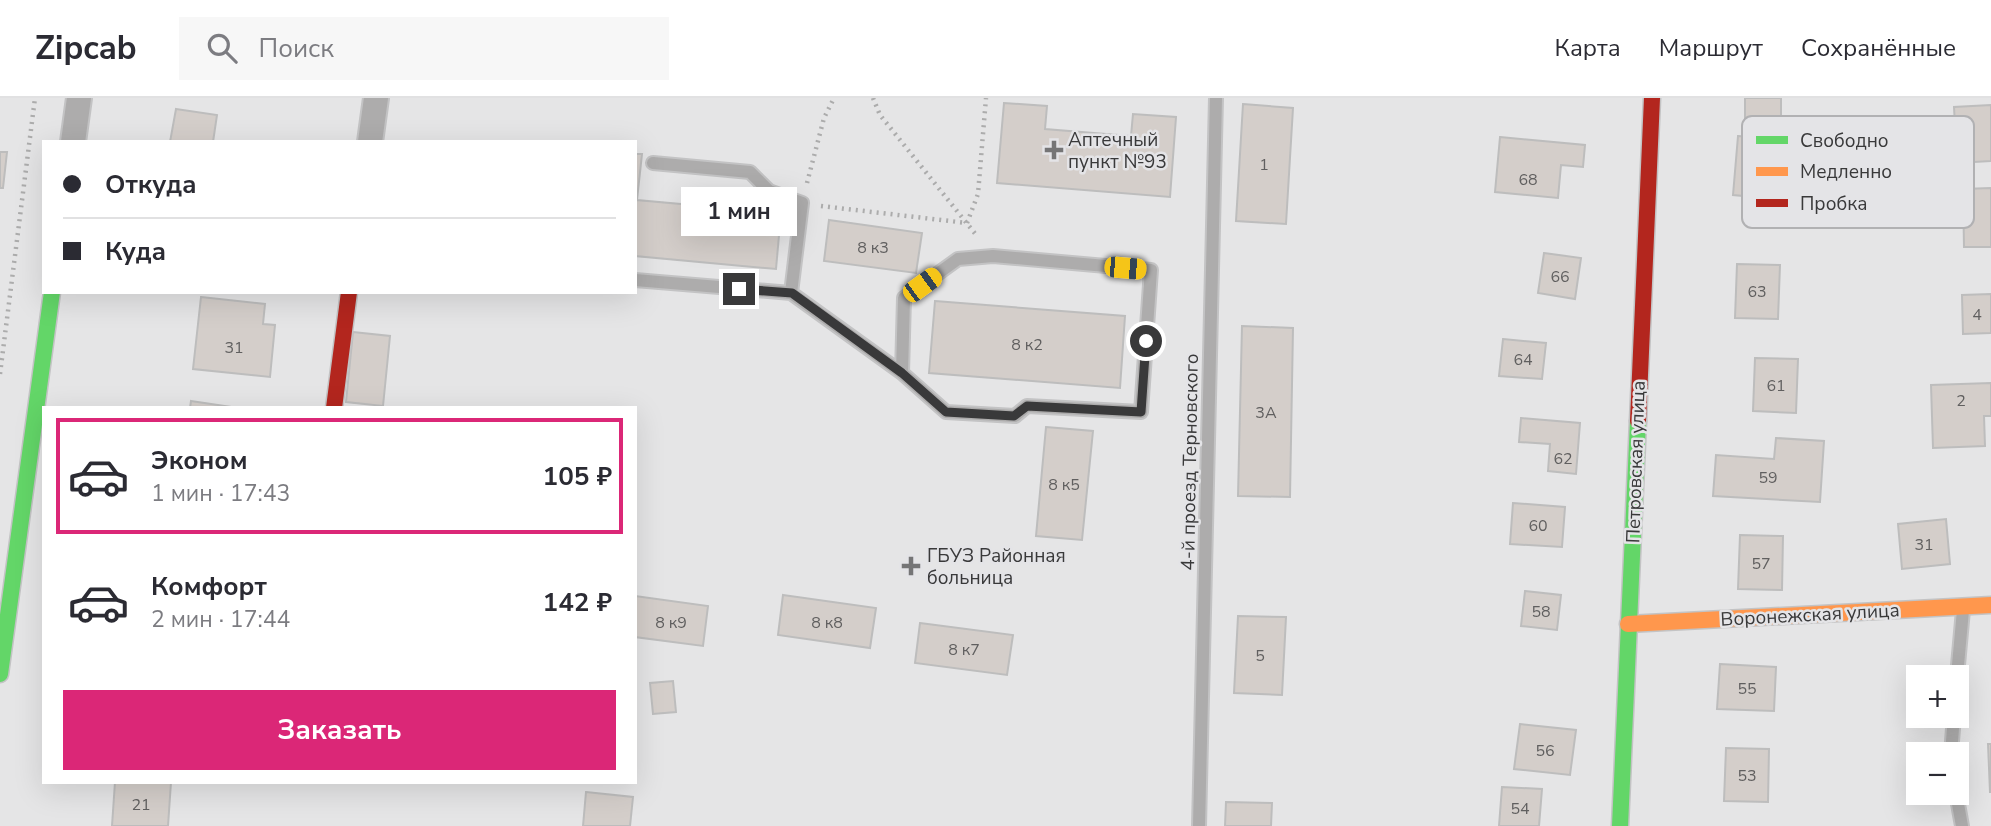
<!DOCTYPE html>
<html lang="ru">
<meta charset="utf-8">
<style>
body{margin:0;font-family:"Nunito Sans",sans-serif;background:#f7f7f7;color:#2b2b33;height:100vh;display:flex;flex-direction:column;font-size:26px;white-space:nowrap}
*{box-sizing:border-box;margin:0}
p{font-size:23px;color:#7c7c81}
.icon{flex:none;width:38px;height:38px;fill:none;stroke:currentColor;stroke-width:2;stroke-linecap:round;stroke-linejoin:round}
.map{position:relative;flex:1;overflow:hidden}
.drawer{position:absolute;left:42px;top:308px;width:595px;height:378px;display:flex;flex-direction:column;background:#fff;border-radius:0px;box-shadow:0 7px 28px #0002}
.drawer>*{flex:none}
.hud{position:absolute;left:42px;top:42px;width:595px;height:154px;border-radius:0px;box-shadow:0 7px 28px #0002;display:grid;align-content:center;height:154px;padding:0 21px;background:#fff}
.buttons{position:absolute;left:1906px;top:567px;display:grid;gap:14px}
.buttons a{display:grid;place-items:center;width:63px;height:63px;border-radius:0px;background:#fff;box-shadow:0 7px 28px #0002;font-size:35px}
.end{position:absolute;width:32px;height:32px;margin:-16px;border:9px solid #39393a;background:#fff;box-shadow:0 0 0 4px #fff}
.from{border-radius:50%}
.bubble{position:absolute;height:49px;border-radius:0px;background:#fff;box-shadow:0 7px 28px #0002;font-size:23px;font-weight:700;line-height:49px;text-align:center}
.car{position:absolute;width:21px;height:42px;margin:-21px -10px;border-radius:9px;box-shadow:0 0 5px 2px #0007;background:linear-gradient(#f5c518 24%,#345 0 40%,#f5c518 0 76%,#345 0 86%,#f5c518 0)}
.hud b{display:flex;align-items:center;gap:24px;height:66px;font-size:26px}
.hud b+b{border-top:2px solid #e1e1e2}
.hud i{width:18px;height:18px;background:#2b2b33}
ul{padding:12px 0 0;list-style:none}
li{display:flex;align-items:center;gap:21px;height:116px;margin:0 14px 10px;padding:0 7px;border:4px solid transparent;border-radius:0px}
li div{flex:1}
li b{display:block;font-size:26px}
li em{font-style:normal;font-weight:700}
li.on{border-color:#db2777}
li>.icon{width:63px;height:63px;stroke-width:1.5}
.action{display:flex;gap:14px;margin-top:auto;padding:14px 21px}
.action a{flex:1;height:80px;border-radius:0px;background:#db2777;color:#fff;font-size:28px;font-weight:700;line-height:80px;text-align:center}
header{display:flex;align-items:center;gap:42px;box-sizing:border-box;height:98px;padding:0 35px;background:#fff;border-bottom:2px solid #e1e1e2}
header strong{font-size:33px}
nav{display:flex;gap:38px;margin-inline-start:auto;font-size:24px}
.search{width:490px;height:63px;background:#f7f7f7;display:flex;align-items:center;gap:18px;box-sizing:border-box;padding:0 24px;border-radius:0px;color:#7c7c81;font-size:26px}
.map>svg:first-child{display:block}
.building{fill:#d4ceca;stroke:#bdbdbd;stroke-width:2}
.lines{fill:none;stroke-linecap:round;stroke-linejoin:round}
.lane-casing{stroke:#c3c3c4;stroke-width:16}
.street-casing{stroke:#c3c3c4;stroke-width:28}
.fast-casing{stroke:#c3c3c4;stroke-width:19}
.slow-casing{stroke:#c3c3c4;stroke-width:19}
.jam-casing{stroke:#c3c3c4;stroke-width:19}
.path{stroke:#acacac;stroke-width:4.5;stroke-dasharray:2 5;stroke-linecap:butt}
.lane{stroke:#adacac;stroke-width:12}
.street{stroke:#adacac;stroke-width:24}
.fast{stroke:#63d668;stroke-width:16}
.slow{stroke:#ff974d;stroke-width:16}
.jam{stroke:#b3261e;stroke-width:16}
.route{stroke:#39393a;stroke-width:9}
.poi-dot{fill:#757576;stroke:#e4e4e7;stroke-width:2.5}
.labels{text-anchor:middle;stroke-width:5;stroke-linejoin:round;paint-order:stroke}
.number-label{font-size:16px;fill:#605f5f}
.poi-label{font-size:19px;fill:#39393a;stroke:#e4e4e7;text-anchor:start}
.street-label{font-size:19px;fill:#39393a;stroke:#e4e4e7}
.key{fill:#e4e4e7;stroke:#b1b1b3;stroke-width:2}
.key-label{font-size:19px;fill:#39393a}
</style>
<header>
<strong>Zipcab</strong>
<div class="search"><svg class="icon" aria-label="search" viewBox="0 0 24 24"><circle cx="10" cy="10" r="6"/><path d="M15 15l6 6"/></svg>Поиск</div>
<nav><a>Карта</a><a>Маршрут</a><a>Сохранённые</a></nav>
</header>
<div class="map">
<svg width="1991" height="728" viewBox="0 0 1991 728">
<rect width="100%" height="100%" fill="#e5e5e6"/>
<path class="building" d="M1745,0H1781V25H1745Z
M1004,5L1047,8L1045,31L1131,38L1133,16L1176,19L1170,99L997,85Z
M1243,6L1293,10L1286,126L1236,123Z
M1991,7V63L1957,65L1954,9Z
M176,11L217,17L213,44H170Z
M1738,38L1781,41L1776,101L1733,97Z
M1500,39L1585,47L1583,69L1561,67L1558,100L1495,94Z
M0,54H7L3,90H0Z
M635,56H642L637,102L781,115L776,171L635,158Z
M1991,90V149H1964L1963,91Z
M829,122L922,135L916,175L824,163Z
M1544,155L1581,160L1575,201L1538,195Z
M1737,166L1780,167L1778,221L1735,220Z
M1991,196V235L1963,236L1962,197Z
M201,199L265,206L263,226L275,227L270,279L193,271Z
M935,203L1125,218L1120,290L929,275Z
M1242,228L1293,230L1290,399L1238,398Z
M353,234L390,238L383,308L346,304Z
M1503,241L1546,245L1542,281L1499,278Z
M1755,260L1798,261L1796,315L1753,313Z
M1991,285V318H1984L1985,348L1933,350L1931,287Z
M191,303L238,310H190Z
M1521,320L1580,325L1576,376L1548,373L1550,346L1519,344Z
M1046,329L1093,333L1082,442L1036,438Z
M1776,340L1824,343L1820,404L1713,398L1716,357L1774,361Z
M1513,405L1565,409L1562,449L1510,446Z
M1946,421L1950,466L1902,471L1898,426Z
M1740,437L1783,438L1782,492L1738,491Z
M1525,493L1561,497L1557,532L1521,528Z
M783,497L876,510L870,550L778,537Z
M635,498L708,508L703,548L635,539Z
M1238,518L1286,519L1282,597L1234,595Z
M920,525L1013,537L1007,577L915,565Z
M1720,566L1776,569L1774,613L1717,611Z
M673,583L676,614L653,616L650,585Z
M1520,626L1576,632L1570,677L1514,671Z
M1988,646H1991V694H1990Z
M1726,650L1769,651L1768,704L1724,703Z
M115,684H171L168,728H112Z
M1502,689L1542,691L1539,728H1499Z
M586,694L633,699L630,728H583Z
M1226,704L1272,705L1271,728H1225Z"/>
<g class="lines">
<g class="lane-casing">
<path id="lane" d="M653,65L750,74L769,93L802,105L791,195L902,275L946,314L1015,318L1027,308L1141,314L1151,172L993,158L958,161L904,200L902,275
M635,182L791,195
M1956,589L1963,512
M1951,656L1954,618
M1956,695L1962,728
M1199,728L1216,0"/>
</g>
<g class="street-casing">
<path id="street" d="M73,44L79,0
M370,44L376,0"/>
</g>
<g class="fast-casing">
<path id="fast" d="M0,576L52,194
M1620,728L1638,323"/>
</g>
<g class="slow-casing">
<path id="slow" d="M1628,526L1991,507"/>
</g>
<g class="jam-casing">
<path id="jam" d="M334,310L349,194
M1638,323L1652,0"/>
</g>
<path class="path" d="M873,0L880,17L977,138
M807,85L824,20L834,0
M821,108L967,125L978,96L986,0
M0,276L35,0"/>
<use href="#lane" class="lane"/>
<use href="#street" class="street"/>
<use href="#fast" class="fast"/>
<use href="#slow" class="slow"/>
<use href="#jam" class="jam"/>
</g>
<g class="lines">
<path class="route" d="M739,191L792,195L902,275L946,314L1014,318L1027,308L1141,314L1146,243"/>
</g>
<g class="poi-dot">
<path d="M1050.5 41.5h7v7h7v7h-7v7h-7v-7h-7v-7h7z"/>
<path d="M907.5 457.5h7v7h7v7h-7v7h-7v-7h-7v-7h7z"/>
</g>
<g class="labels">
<g class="number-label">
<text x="1264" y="72">1</text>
<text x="1528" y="87">68</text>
<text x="873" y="155">8 к3</text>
<text x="1560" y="184">66</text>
<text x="1757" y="199">63</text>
<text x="1977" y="222">4</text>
<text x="1027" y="252">8 к2</text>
<text x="234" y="255">31</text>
<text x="1523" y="267">64</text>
<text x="1776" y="293">61</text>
<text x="1961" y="308">2</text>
<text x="1266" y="320">3А</text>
<text x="1563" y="366">62</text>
<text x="1768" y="385">59</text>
<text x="1064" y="392">8 к5</text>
<text x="1538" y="433">60</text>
<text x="1924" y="452">31</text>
<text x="1761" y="471">57</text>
<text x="1541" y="519">58</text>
<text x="671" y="530">8 к9</text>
<text x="827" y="530">8 к8</text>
<text x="964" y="557">8 к7</text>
<text x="1260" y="563">5</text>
<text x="1747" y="596">55</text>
<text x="1545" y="658">56</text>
<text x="1747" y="683">53</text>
<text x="141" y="712">21</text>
<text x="1520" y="716">54</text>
</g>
<g class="poi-label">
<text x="1068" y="48">Аптечный<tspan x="1068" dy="22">пункт №93</tspan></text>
<text x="927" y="464">ГБУЗ Районная<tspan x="927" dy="22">больница</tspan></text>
</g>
<g class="street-label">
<text transform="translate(1189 364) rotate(-89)" y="7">4-й проезд Терновского</text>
<text transform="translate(1635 364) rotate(-88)" y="7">Петровская улица</text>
<text transform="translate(1810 516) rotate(-3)" y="7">Воронежская улица</text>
</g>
</g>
<rect x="1742" y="18" width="232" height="112" rx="10" class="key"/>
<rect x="1756" y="38" width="32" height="8" fill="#63d668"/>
<rect x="1756" y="69" width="32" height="9" fill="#ff974d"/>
<rect x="1756" y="101" width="32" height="8" fill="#b3261e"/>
<g class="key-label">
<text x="1800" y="49">Свободно</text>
<text x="1800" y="80">Медленно</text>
<text x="1800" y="112">Пробка</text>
</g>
</svg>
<div class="buttons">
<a>+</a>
<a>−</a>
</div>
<i class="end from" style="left:1146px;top:243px"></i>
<i class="end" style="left:739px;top:191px"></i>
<div class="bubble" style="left:681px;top:89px;width:116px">1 мин</div>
<i class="car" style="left:1125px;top:170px;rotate:95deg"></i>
<i class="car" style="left:922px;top:187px;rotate:54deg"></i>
<div class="hud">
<b><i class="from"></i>Откуда</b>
<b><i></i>Куда</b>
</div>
<section class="drawer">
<ul>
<li class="on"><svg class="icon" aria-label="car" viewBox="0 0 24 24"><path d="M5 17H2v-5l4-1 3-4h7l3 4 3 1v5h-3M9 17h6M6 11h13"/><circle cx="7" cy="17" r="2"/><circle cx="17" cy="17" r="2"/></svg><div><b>Эконом</b><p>1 мин · 17:43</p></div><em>105 ₽</em></li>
<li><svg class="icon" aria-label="car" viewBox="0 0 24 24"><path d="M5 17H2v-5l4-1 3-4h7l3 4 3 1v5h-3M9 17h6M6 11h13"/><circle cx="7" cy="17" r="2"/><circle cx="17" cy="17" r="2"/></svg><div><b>Комфорт</b><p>2 мин · 17:44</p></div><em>142 ₽</em></li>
</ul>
<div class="action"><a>Заказать</a></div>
</section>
</div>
